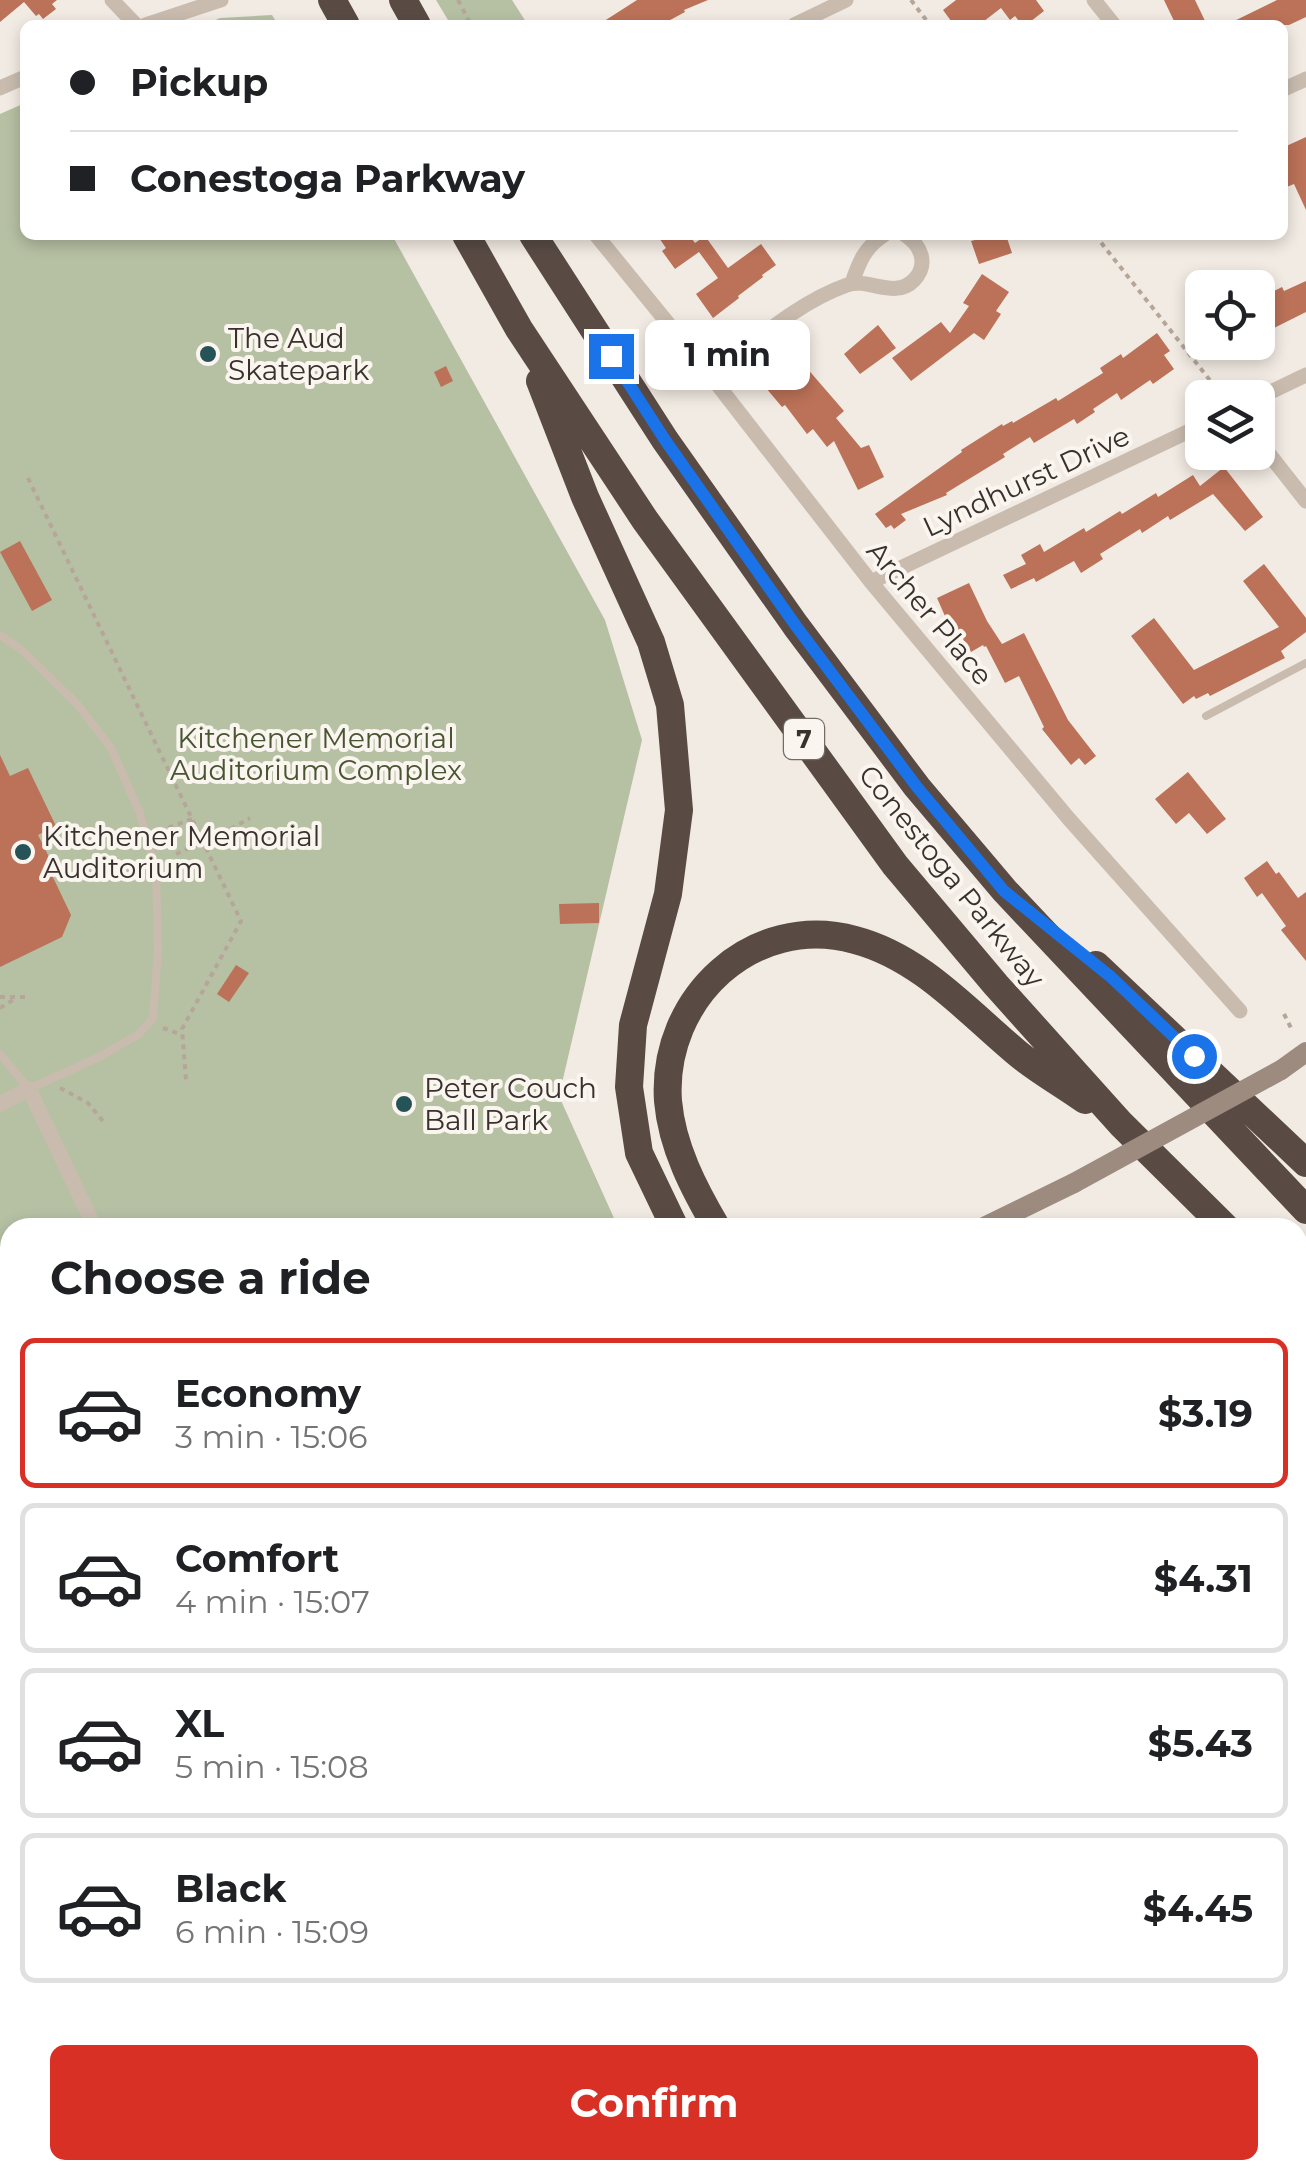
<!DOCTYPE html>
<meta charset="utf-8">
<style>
body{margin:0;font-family:Montserrat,sans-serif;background:#f2f2f2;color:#202124;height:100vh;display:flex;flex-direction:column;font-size:38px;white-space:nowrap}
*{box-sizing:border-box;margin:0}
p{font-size:32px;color:#757577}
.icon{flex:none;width:55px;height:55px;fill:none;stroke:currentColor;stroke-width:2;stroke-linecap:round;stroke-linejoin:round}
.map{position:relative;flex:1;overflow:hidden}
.side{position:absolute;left:0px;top:1218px;width:1308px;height:962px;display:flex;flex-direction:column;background:#fff;border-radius:30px 30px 0 0;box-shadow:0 5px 15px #0003}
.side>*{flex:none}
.hud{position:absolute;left:20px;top:20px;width:1268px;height:220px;border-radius:15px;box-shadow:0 5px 15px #0003;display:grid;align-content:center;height:220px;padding:0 50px;background:#fff}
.tools{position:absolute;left:1185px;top:270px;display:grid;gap:20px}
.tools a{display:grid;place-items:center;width:90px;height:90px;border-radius:15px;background:#fff;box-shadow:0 5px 15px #0003;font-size:50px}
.end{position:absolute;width:45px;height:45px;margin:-22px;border:12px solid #1a73e8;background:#fff;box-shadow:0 0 0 5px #fff}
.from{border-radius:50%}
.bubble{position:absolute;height:70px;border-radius:15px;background:#fff;box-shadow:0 5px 15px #0003;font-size:32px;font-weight:700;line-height:70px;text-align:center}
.hud b{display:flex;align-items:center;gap:35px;height:95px;font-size:38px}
.hud b+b{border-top:2px solid #e0e0e0}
.hud i{width:25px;height:25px;background:#202124}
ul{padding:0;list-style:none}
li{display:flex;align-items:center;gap:30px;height:150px;margin:0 20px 15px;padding:0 30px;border:5px solid #e0e0e0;border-radius:15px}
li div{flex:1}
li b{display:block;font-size:38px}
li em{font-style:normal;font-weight:700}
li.current{border-color:#d93025}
li>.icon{width:90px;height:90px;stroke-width:1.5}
h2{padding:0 50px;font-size:45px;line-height:120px}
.primary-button{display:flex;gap:20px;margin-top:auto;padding:20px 50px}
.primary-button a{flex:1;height:115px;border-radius:15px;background:#d93025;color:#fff;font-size:40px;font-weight:700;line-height:115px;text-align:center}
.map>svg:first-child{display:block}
.green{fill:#b6c0a3}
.building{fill:#bb7258}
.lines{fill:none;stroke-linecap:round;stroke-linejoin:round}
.path{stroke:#b5a699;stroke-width:4;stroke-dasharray:5 5;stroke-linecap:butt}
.lane{stroke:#c9bcaf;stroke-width:8}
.street{stroke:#c9bcaf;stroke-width:15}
.secondary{stroke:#9d8b80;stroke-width:20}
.highway{stroke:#594b44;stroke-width:28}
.secondary-bridge{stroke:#9d8b80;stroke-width:20}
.route{stroke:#1a73e8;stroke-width:12}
.poi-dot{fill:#255357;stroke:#faf5ef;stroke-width:4}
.labels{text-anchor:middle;stroke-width:8;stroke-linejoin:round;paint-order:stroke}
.shield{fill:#faf5ef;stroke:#736c66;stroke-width:2.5}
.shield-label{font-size:25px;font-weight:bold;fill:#39312c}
.poi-label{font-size:28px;fill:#39312c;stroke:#faf5ef;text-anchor:start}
.street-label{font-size:28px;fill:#39312c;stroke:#faf5ef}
.park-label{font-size:28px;fill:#485532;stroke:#faf5ef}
</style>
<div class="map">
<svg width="1306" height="2178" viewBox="0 0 1306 2178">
<rect width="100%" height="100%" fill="#f2ebe3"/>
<path class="green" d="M436,0H512L528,25H451Z
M272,15L278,25H204L220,18Z
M25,103V235H392L605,620L642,740L559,1096L618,1227L10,1228V1436L0,1414V114Z
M1298,1423L1306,1431V1526L1298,1532Z"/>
<path class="building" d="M0,0H57L52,4L56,9L43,19L39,14L36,16L24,2L0,22Z
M637,0H708L684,10L685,12L661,25H598Z
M956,0H1036L1044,11L1026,25H1022L1015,16L1010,20L1001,8L979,25H954L943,10Z
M1164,0H1195L1207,25H1179L1177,20L1174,21Z
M1277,0H1306V17L1289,25H1226Z
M1306,137V210L1294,184L1282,189V148Z
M657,235H689L695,243L705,236L728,268L761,244L776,265L762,275L763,277L738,296L739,298L713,318L696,294L718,278L699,252L675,269L662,251L666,248Z
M973,235H1006L1012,253L979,264L971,241L975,240Z
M982,274L1009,292L996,311L1001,314L984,340L974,333L911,381L892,358L941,322L950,333L969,306L963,303Z
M1306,281V312L1258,336V299L1282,287L1284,291Z
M878,325L896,348L860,374L844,354Z
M1157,333L1170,351L1164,355L1174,369L1153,384L1150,380L1121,400L1117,393L1093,409L1095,412L1077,424L1074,419L1034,443L1030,437L1003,454L1005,457L946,493L947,495L901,514L906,520L894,529L891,525L886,528L875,514L962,452L961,450L1002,424L1003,426L1012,421L1013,423L1056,398L1058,401L1103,373L1100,368L1121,354L1123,358Z
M1220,342H1265L1228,360Z
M799,359L844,411L836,418L861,448L869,445L884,477L858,490L834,441L827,447L813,429L807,434L785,405L782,407L766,388Z
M446,366L453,381L441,387L434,372Z
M1224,467L1263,517L1245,531L1213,494L1170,520L1168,516L1142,533L1140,529L1100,554L1103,559L1081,573L1074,561L1036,582L1034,578L1011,589L1003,575L1026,564L1021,555L1040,544L1044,552L1084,528L1086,532L1120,511L1122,514L1156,493L1158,497L1193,475L1200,486Z
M20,541L52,600L32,611L0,552Z
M1264,564L1306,618V632L1281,651L1285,658L1210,696L1208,693L1196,699L1194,696L1183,704L1131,636L1154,618L1194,670L1279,627L1243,581Z
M969,583L987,621L1002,644L1024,633L1068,720L1096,756L1085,765L1079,758L1071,765L1042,729L1044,727L1019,676L1005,683L986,646L984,647L983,645L971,652L952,621L948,623L937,598Z
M0,755L10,776L28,768L56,826L38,835L55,869L50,871L71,915L62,937L0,967Z
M1188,772L1226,819L1207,834L1189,813L1176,824L1155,799Z
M1267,861L1276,874L1279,872L1298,898L1306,892V961L1281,930L1286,926L1262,893L1257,897L1244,878Z
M599,903V923L560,924L559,904Z
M236,965L249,973L229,1002L217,994Z"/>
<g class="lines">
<path class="path" d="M458,0L471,25
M911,0L930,25
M1095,235L1224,398
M28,478L241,921L182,1029L186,1080
M159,831L192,819
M176,854L227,831L250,818
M0,997H27
M0,1008L13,1000
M1284,1014L1292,1030
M163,1028L182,1035
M60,1088L88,1103L103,1121"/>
<path class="lane" d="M0,635L23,651L77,704L111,748L140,813L156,871L158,950L153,1018L139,1034L99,1057L29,1089L0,1054
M1206,716L1306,663"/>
<path class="street" d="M112,0L136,25
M1094,0L1114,25
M145,25L221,0
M794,25L846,0
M0,88L25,77
M1282,90L1306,79
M596,235L710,375L871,582L1069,819L1240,1011
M852,283C859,262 865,247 884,235
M710,375C753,344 796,303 847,285C868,277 895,300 914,280C929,264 921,245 905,235
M1258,398L1306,375
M1258,440L1306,501
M871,582L1202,425
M0,1104L29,1089L95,1228
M0,1776L10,1791
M1298,1878L1306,1877
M316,2170L323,2178
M561,2170L567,2178
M1172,2170L1178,2178
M521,2178L534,2170
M1284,2178L1297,2170"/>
<path class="secondary" d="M1281,1070L1306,1052
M982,1228L1074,1183
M0,1733L10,1728"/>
<path class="highway" d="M332,0L346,25
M403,0L417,25
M466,235L519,329L645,520L895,865L996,985L1121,1124L1226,1228
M533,235L665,440L796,626L917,787L1005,891L1306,1210
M540,381L585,497L651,642L670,705L679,810L668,894L633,1025L629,1087L639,1153L675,1228
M1096,965L1306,1163
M717,1228C694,1189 672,1147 668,1101C661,998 753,912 855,940C920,957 967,1011 1016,1052C1037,1070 1063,1084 1085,1100
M1298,1298L1306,1306"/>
<path class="secondary-bridge" d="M1074,1183L1281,1070"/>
</g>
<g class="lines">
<path class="route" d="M611,356L665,440L796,626L917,787L1004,891L1111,977L1194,1056"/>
</g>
<g class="poi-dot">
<circle cx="208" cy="354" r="10"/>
<circle cx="23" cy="852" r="10"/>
<circle cx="404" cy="1104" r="10"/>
</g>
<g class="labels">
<rect class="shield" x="784" y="719" width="40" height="40" rx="8"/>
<g class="shield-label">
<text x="804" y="748">7</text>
</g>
<g class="poi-label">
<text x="228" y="348">The Aud<tspan x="228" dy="32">Skatepark</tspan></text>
<text x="43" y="846">Kitchener Memorial<tspan x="43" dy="32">Auditorium</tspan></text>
<text x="424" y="1098">Peter Couch<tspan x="424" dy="32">Ball Park</tspan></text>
</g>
<g class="street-label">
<text transform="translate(1026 481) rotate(-25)" y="10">Lyndhurst Drive</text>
<text transform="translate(930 613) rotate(50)" y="10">Archer Place</text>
<text transform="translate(952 876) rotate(51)" y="10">Conestoga Parkway</text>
</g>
<g class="park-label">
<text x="316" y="748">Kitchener Memorial<tspan x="316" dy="32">Auditorium Complex</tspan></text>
</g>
</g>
</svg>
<div class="tools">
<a><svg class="icon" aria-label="locate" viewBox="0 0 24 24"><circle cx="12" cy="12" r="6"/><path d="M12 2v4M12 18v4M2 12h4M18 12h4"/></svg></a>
<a><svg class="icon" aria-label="layers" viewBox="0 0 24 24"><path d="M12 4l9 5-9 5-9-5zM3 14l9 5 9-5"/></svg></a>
</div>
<i class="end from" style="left:1194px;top:1056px"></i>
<i class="end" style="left:611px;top:356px"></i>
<div class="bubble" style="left:645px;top:320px;width:165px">1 min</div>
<div class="hud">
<b><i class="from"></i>Pickup</b>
<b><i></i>Conestoga Parkway</b>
</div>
<section class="side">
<h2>Choose a ride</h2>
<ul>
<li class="current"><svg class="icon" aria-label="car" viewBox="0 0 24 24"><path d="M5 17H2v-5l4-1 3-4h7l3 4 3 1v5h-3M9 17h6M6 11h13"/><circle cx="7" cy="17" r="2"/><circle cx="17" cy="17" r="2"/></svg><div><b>Economy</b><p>3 min · 15:06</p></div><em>$3.19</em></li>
<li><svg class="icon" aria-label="car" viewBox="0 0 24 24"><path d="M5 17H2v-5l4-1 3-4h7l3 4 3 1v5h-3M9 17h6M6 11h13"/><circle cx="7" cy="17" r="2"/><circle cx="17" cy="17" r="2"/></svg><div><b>Comfort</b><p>4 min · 15:07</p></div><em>$4.31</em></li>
<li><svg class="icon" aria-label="car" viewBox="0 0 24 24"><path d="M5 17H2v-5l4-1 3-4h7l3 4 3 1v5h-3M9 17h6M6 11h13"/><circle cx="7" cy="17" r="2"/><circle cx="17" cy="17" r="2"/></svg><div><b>XL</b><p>5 min · 15:08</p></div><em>$5.43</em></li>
<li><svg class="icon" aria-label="car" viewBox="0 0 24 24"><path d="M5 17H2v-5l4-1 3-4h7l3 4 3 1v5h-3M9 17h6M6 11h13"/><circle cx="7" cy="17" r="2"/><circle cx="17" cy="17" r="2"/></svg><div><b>Black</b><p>6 min · 15:09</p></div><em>$4.45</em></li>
</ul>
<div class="primary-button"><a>Confirm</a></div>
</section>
</div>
